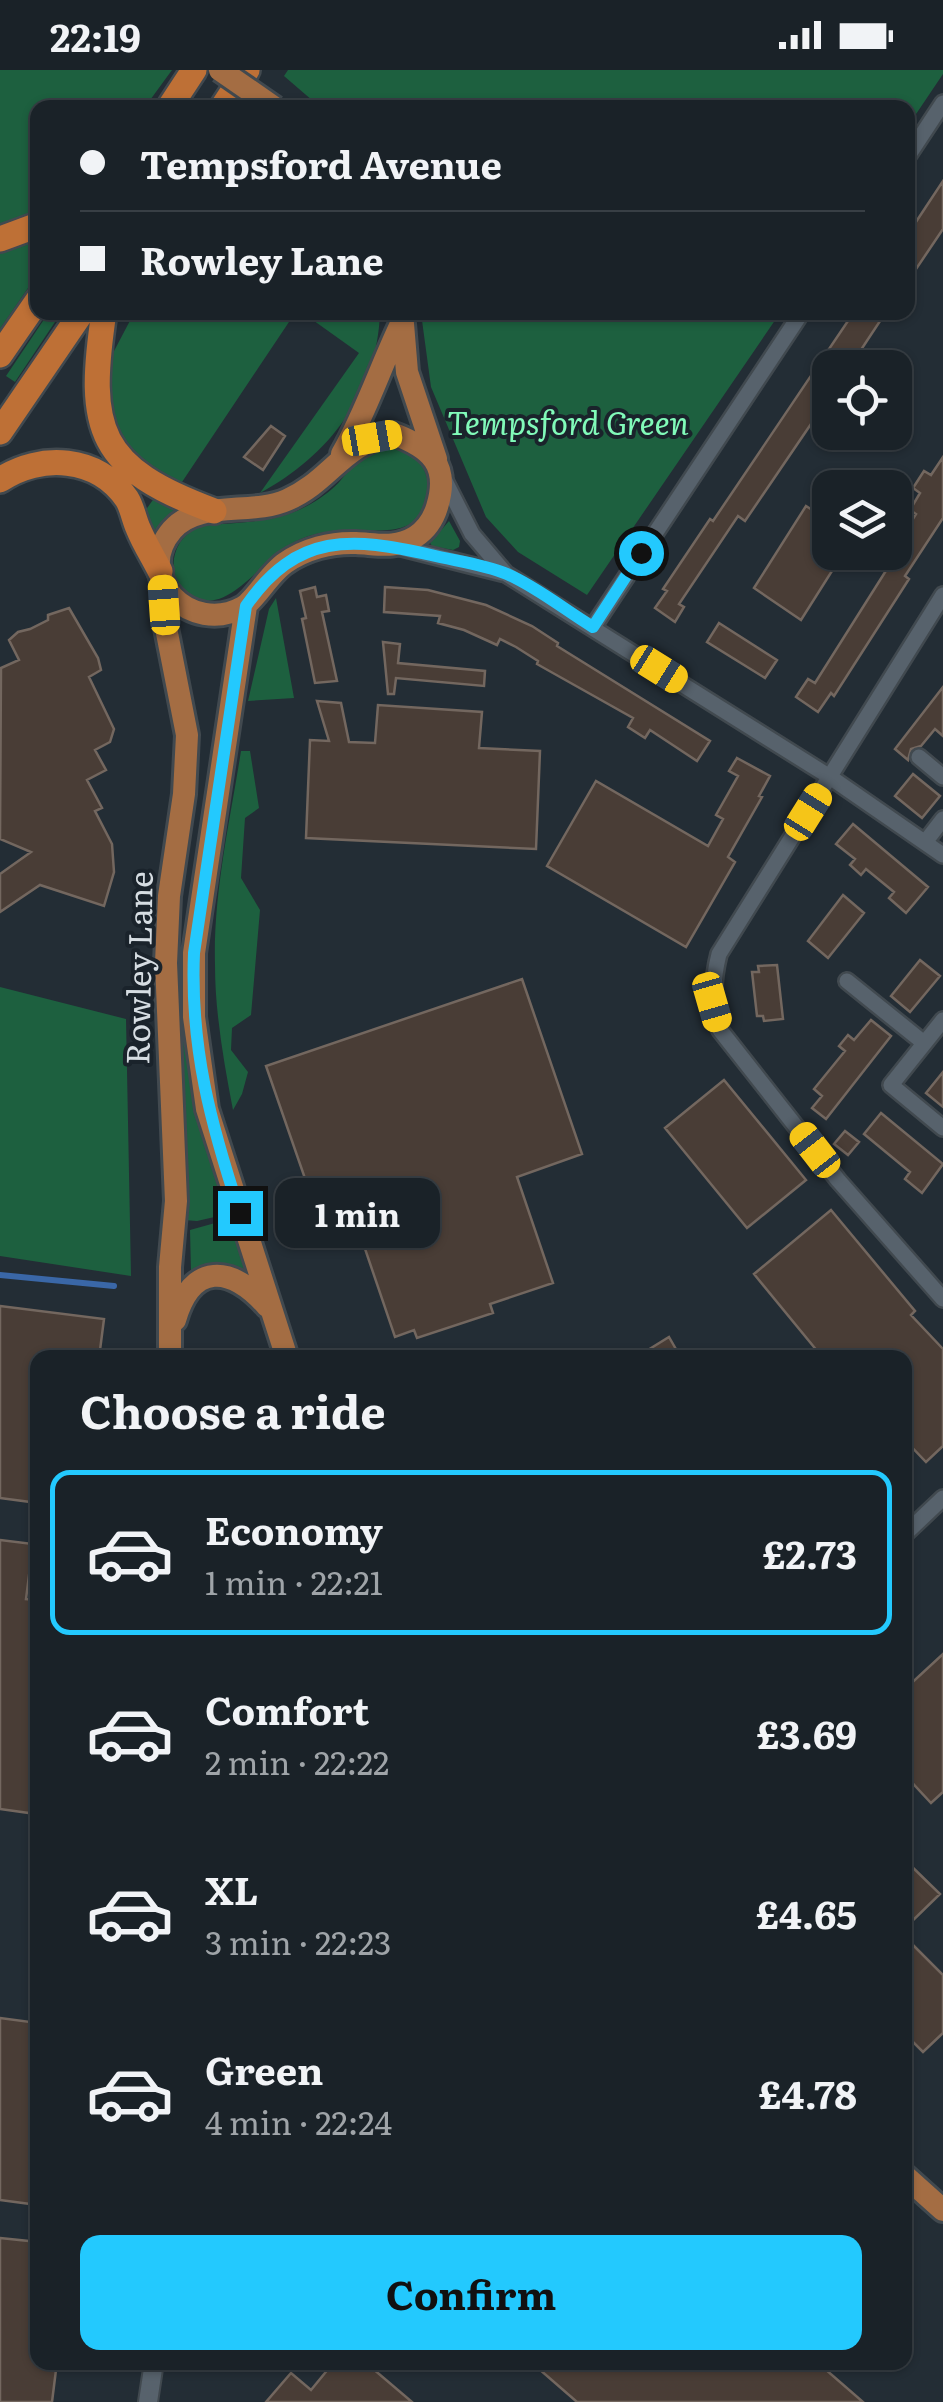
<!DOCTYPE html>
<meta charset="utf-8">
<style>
body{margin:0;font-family:Literata,serif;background:#272f34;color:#f1f3f6;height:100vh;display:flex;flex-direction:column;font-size:38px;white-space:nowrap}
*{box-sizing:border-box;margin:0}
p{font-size:32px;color:#9fa4a8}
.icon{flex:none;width:55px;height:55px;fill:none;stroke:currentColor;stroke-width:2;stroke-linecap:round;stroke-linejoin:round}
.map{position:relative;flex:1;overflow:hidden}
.details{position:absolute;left:30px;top:1280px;width:882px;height:1020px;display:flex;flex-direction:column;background:#1a2228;border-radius:20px;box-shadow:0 2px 8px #0004,0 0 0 2px #383f45}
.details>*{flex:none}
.top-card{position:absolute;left:30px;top:30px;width:885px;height:220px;border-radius:20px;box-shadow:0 2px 8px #0004,0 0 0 2px #383f45;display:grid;align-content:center;height:220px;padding:0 50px;background:#1a2228}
.controls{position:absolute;left:812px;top:280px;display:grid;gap:20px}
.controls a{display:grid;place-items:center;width:100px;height:100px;border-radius:20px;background:#1a2228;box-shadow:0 2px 8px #0004,0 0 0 2px #383f45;font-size:50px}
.end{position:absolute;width:45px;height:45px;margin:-22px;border:12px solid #23c9fe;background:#111;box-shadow:0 0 0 5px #111}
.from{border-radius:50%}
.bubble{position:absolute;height:70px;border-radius:20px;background:#1a2228;box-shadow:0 2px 8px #0004,0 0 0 2px #383f45;font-size:32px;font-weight:700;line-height:70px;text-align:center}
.car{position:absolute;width:30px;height:60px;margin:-30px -15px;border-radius:12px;box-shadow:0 0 8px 2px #0007;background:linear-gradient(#f5c518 24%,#345 0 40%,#f5c518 0 76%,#345 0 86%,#f5c518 0)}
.top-card b{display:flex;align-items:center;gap:35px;height:95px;font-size:38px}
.top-card b+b{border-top:2px solid #383f45}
.top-card i{width:25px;height:25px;background:#f1f3f6}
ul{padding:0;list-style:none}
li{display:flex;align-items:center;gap:30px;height:165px;margin:0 20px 15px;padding:0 30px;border:5px solid transparent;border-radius:20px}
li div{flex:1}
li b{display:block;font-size:38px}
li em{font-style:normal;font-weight:700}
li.active{border-color:#23c9fe}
li>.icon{width:90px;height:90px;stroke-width:1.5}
h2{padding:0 50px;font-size:45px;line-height:120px}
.action{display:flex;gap:20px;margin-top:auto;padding:20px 50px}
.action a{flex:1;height:115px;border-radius:20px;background:#23c9fe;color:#111;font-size:40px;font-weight:700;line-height:115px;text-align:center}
.status{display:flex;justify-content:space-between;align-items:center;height:70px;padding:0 50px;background:#1a2228;direction:ltr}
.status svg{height:28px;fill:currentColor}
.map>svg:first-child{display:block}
.green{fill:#1d603f}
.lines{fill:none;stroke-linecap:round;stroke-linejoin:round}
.stream{stroke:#3a67a7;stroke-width:6}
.building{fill:#493d36;stroke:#73675f;stroke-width:2.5}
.minor-casing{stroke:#41494f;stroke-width:20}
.tertiary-casing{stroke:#41494f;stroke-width:22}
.primary-casing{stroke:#41494f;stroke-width:28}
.trunk-casing{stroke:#41494f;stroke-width:30}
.minor{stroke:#57626c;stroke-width:15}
.tertiary{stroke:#57626c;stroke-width:18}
.primary{stroke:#a46d43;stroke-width:22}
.trunk{stroke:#be7036;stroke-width:25}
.primary-bridge-casing{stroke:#41494f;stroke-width:28;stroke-linecap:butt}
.primary-bridge{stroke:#a46d43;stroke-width:22}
.route{stroke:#23c9fe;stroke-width:12}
.labels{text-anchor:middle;stroke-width:8;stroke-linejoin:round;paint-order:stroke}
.park-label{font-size:32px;font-style:italic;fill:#81fab9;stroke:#1a232b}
.street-label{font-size:32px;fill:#d6dde2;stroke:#1a232b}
</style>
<div class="status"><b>22:19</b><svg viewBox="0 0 49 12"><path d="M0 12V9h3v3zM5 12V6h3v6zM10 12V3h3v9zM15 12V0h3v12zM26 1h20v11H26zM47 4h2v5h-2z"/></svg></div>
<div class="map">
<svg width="943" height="2332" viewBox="0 0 943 2332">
<rect width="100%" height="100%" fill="#232d35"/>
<path class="green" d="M0,0H172L145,37L38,38L37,145L0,160Z
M288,0H943V4L908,56V38L320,37L284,6Z
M37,164V205L0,259V177Z
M49,242L61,243L15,312L6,306Z
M134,243H295L180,415L137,389L118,362L108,331L113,283Z
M303,243H380C377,323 329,386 260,423L359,283Z
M421,243V242L780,243L587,525L518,482L486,447L431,317Z
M384,376C398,376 408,379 418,390C426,399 430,414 428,426C421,467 382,460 353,460C336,460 317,462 301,469C268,482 240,531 207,531C162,531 162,459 210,455C257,451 293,452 332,419C342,411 348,399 357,391C364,384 376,380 384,376Z
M155,427L176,438L153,462L145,441Z
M449,451L460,471L459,477L453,480L432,476L430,473Z
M276,528L294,628L248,631L269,539Z
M241,681H250L259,738L245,748L241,808L260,840L251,945L232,958L231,980L248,1002L242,1024L233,1040C224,993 215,943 215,895C213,824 230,751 241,681Z
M175,887L187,888L232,1143L197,1151L184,1150Z
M0,917L126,949L131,1206L0,1186Z
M233,1148L251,1200L245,1202L212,1195L191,1201L190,1160Z"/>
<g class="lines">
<path class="stream" d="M0,1205L114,1216"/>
</g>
<path class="building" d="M943,111V159L908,211V164Z
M854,242H886L849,298H830V326L745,451L738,446L679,534L684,537L675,552L655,538L667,521L663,519L710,449L713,451Z
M271,356L285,366L263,400L244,387Z
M943,387V448L905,506L909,509L834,626L831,623L818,642L796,627L808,609L815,613L894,488L890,485L895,482V477L916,444L910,440L920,423L913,418L924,401L931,405Z
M806,436L830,451V482H844L801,550L754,518Z
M315,517L317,527L326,525L329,541L322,542L337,611L315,613L302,549L306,548L300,521Z
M385,517L428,520L486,535L532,556L558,573L557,576L710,671L697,691L650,660L645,668L628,657L633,648L544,598L537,594L538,591L516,577L500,569L497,575L464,560L438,553L440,546L384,542Z
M69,538L98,588L101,600L89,607L114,659L110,672L95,680L106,700L87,710L102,738L95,741L112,774L114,802L104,836L40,815L0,842V804L31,782L0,769L1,598L19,590L9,570L18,562L30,559L48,550V545Z
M719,553L777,590L765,608L707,572Z
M383,572L400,574L398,593L485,601L484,616L396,608L394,624H388Z
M943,617V666L935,659L921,676L911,679L908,690L895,679Z
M317,631L341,633L349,672L375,673L378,635L482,642L479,678L540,681L536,779L306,768L310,670L329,671Z
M737,688L770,706L759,726L762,727L728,787L735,792L686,877L547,796L596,711L708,776L723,749L716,745L738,706L729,701Z
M913,704L940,726L922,748L895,726Z
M853,754L928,817L906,843L889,828L894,822L866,799L861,805L850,795L855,789L836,774Z
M843,825L864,843L828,888L808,871Z
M920,890L940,906L910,942L891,926Z
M777,895L783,949L764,951L763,946H757L752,902H759L758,896Z
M522,909L582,1084L517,1107L553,1213L490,1234L493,1243L417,1268L414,1260L395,1267L359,1161L327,1172L266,996Z
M871,950L891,966L826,1049L812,1038L822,1026L814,1019L845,981L839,976L848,965L854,970Z
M943,1002V1037L926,1023Z
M724,1010L806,1110L747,1158L665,1058Z
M881,1043L943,1094L922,1123L905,1109L910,1102L864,1064Z
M845,1061L859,1072L848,1085L834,1074Z
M831,1140L915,1241L911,1245L943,1279V1376L926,1392L905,1370V1288H823L754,1204Z
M0,1236L104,1249L99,1288H38V1433L0,1428Z
M669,1267L681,1288H635Z
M0,1470L33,1474L26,1529L38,1530V1677L29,1743L0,1739Z
M943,1584V1722L931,1733L905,1705V1619Z
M905,1790L940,1824L905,1858Z
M905,1867L943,1905V1963L923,1982L905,1964Z
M0,1948L38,1953V2135L0,2130Z
M0,2168L38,2172V2292H57L52,2332H0Z
M334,2292H365L412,2332H266L291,2303L311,2320Z
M531,2292H817L863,2332H577Z"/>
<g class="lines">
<g class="minor-casing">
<path id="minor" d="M908,86L943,33
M443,407L472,464L506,504L830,707L943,785
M394,476L502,503
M943,525C868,644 794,764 719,884C712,912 712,932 720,960L838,1110L943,1229
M593,557L802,242
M919,687L943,707
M926,771L943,749
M847,911L924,973
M943,950L891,1015L943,1058
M905,1464L943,1428"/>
</g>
<g class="tertiary-casing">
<path id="tertiary" d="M148,2332L154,2292"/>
</g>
<g class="primary-casing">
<path id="primary" d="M402,242L407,302L436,389
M394,364C431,378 450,395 437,437C433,450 426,460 415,467C395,479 378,474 356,473C331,472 305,479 285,493C269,504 255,530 243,537C191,566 132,507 172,460C199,429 251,446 287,430C331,411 343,372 394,364Z
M342,384C366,342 380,298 401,254
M163,513L166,558L187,665L184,724L169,826L166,893L176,1131L170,1197V1288
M246,536L194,883V947L207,1039L287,1288
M175,1250C192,1192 231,1195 267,1236
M905,2106L943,2140"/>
</g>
<g class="trunk-casing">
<path id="trunk" d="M169,38L194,0
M222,38L247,0
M0,169L38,155
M104,242C86,361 98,398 214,441
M0,285L38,230
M0,362L82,242
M0,410C40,383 98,386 127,429C132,437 134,449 138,458C144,473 153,487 160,501"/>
</g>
<use href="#minor" class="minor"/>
<use href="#tertiary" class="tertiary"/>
<use href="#primary" class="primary"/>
<use href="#trunk" class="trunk"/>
<g class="primary-bridge-casing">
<path id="primary-bridge" d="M220,0L275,38"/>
</g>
<use href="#primary-bridge" class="primary-bridge"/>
</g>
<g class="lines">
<path class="route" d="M240,1143C211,1055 190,978 194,883L246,536C297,462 352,467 431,485C456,491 484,494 507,504C537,517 565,540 593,557L641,483"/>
</g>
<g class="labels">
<g class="park-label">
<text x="568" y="365">Tempsford Green</text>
</g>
<g class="street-label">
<text transform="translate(140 898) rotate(-89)" y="11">Rowley Lane</text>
</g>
</g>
</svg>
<div class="controls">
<a><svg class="icon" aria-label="locate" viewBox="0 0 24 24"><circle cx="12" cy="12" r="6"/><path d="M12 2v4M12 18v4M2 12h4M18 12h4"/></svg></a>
<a><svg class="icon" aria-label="layers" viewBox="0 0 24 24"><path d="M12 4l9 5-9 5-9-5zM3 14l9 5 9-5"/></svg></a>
</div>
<i class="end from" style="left:641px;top:483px"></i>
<i class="end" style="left:240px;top:1143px"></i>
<div class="bubble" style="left:275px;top:1108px;width:165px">1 min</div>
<i class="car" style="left:372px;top:368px;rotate:80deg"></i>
<i class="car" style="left:164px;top:535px;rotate:356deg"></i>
<i class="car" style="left:659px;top:599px;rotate:122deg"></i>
<i class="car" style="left:808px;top:742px;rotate:32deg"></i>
<i class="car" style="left:712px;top:932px;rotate:164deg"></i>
<i class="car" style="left:815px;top:1080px;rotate:322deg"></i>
<div class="top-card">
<b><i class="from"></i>Tempsford Avenue</b>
<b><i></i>Rowley Lane</b>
</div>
<section class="details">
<h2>Choose a ride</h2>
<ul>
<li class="active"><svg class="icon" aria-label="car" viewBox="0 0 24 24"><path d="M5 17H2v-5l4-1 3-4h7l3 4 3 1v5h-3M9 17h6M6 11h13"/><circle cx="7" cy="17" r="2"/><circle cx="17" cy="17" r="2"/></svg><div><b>Economy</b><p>1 min · 22:21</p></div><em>£2.73</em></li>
<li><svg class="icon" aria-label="car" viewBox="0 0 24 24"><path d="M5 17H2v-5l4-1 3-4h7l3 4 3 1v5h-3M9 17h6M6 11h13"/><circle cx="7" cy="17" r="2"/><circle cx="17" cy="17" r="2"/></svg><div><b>Comfort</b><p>2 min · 22:22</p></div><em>£3.69</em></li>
<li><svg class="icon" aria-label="car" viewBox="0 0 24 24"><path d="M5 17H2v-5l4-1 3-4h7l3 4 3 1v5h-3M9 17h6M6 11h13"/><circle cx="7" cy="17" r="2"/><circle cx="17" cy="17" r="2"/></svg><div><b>XL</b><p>3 min · 22:23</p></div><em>£4.65</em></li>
<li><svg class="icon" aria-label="car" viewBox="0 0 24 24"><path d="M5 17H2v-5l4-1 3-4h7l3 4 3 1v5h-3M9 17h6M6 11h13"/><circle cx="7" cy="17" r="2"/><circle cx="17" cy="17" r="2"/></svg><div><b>Green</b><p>4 min · 22:24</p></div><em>£4.78</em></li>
</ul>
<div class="action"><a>Confirm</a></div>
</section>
</div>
